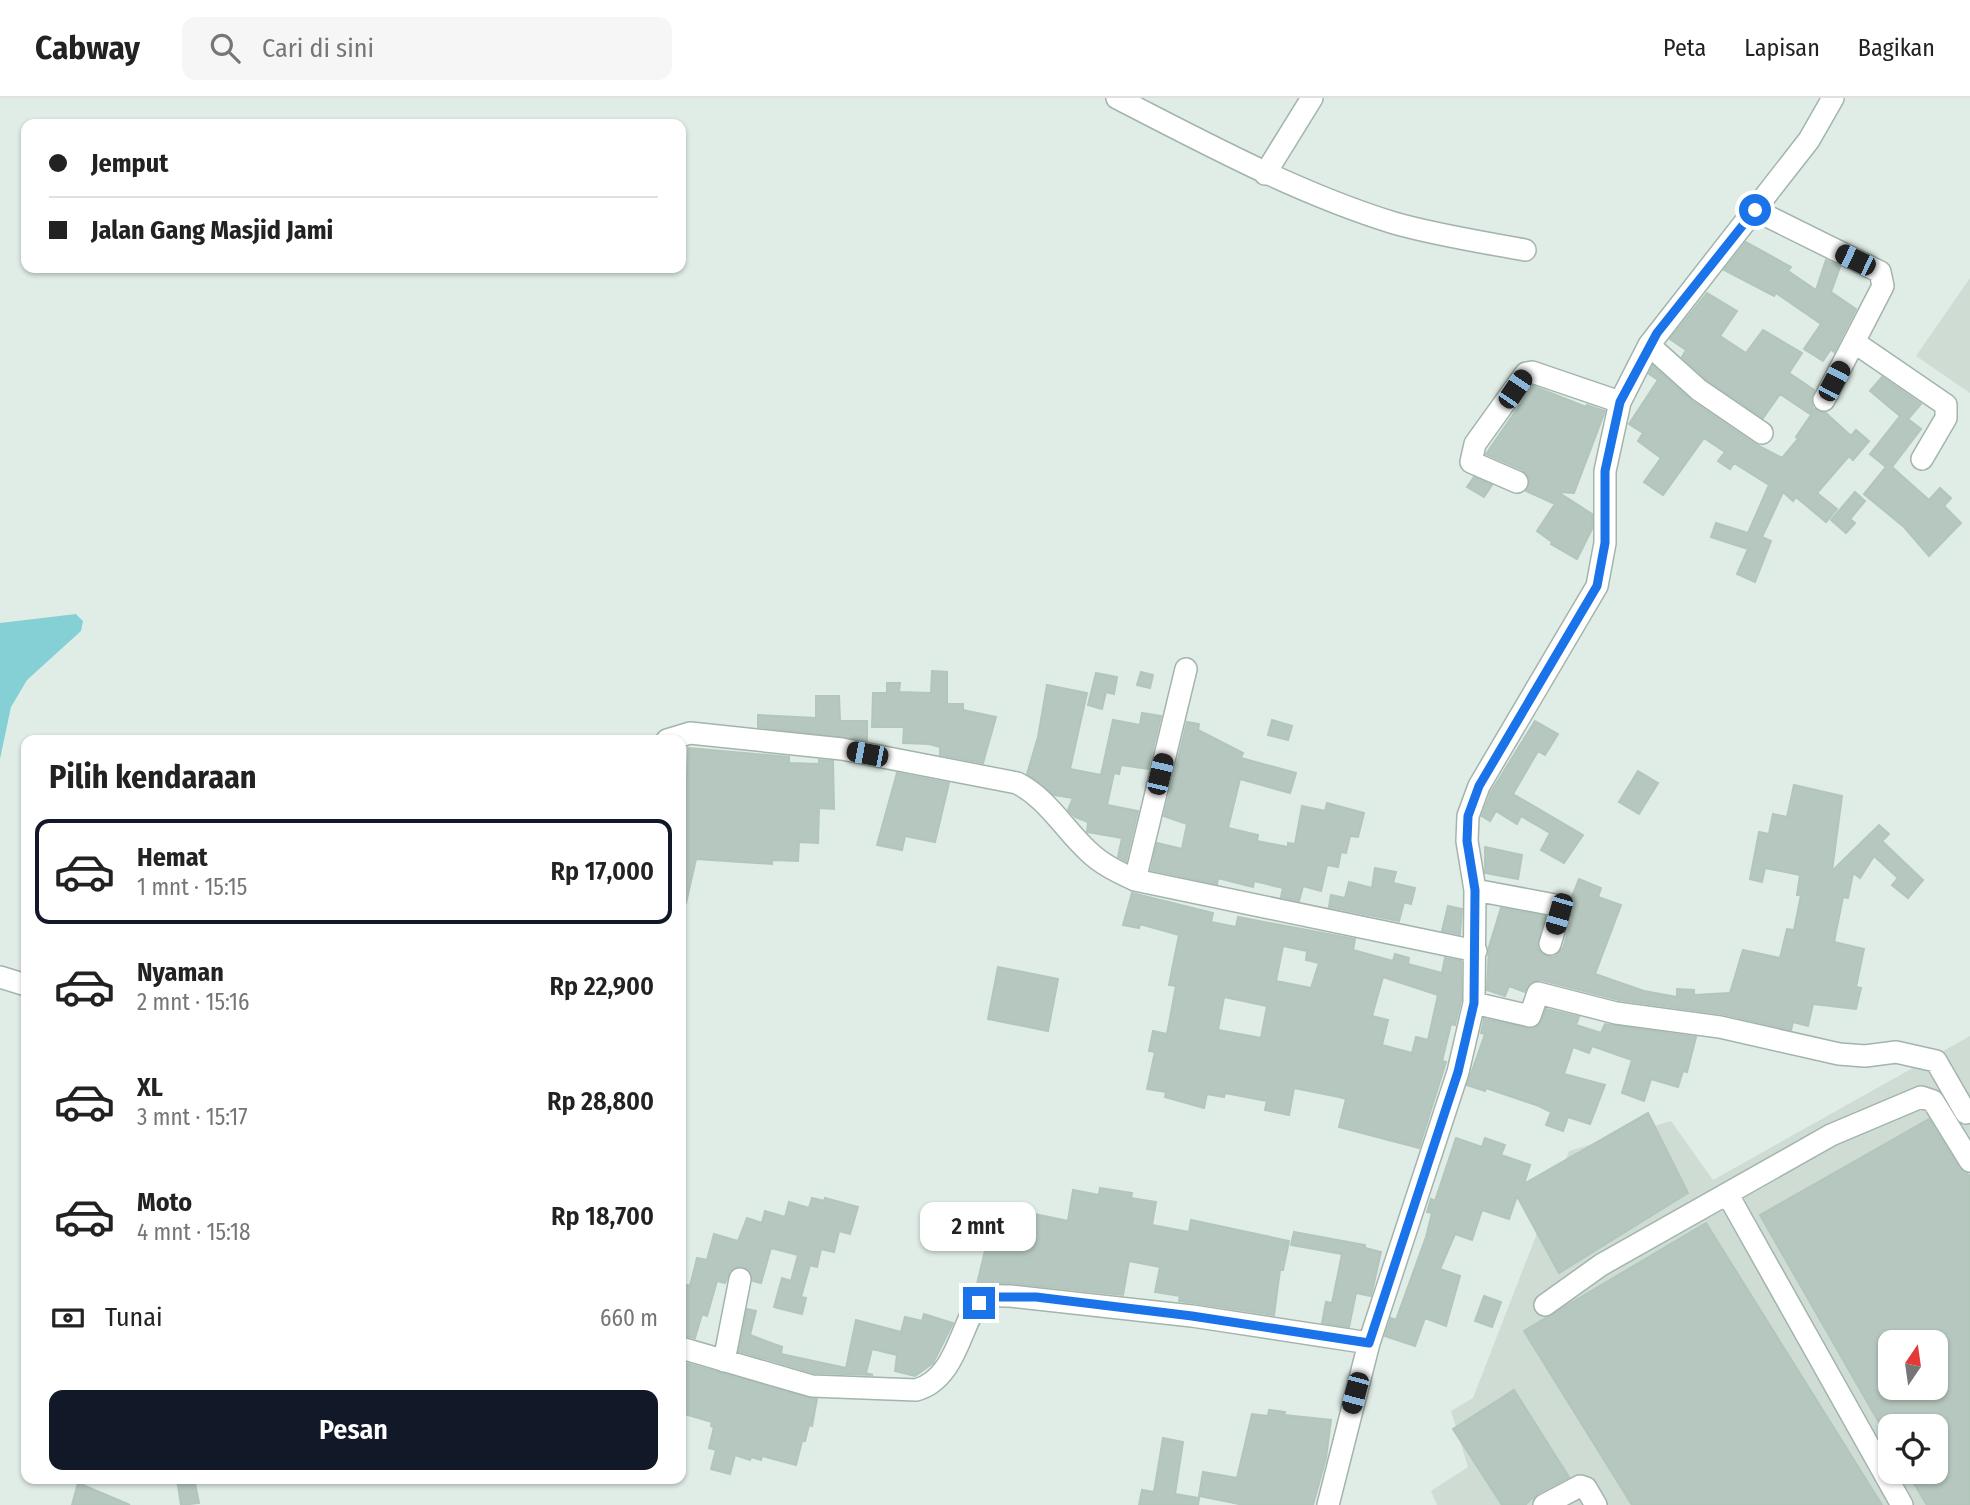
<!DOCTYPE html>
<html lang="id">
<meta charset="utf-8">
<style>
body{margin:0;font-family:"Fira Sans Condensed",sans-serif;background:#f6f6f6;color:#222;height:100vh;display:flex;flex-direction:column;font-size:26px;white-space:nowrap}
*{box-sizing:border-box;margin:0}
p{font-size:23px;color:#767676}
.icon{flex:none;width:38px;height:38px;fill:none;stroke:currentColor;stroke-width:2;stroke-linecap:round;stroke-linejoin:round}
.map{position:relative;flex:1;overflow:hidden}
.details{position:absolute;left:21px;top:637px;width:665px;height:749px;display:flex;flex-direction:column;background:#fff;border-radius:14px;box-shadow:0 2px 5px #0004}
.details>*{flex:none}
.banner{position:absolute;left:21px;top:21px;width:665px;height:154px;border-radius:14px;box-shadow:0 2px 5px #0004;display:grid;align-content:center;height:154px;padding:0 28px;background:#fff}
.needle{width:46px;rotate:13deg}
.tools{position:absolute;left:1878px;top:1232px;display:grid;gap:14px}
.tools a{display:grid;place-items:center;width:70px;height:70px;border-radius:14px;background:#fff;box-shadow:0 2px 5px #0004;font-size:35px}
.end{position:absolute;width:32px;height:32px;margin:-16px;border:9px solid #1a73e8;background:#fff;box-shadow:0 0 0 4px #fff}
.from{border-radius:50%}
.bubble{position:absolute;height:49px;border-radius:14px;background:#fff;box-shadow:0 2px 5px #0004;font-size:23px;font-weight:600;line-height:49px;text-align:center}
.car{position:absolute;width:21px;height:42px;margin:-21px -10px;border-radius:9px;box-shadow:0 0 5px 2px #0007;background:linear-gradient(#222 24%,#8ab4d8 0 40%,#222 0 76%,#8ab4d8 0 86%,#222 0)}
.banner b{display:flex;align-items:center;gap:24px;height:66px;font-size:26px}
.banner b+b{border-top:2px solid #e0e0e0}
.banner i{width:18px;height:18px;background:#222}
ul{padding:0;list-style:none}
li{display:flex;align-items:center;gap:21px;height:105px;margin:0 14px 10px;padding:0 14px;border:4px solid transparent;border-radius:14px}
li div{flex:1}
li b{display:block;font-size:26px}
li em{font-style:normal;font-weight:600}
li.current{border-color:#111827}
li>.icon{width:63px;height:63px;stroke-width:1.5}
h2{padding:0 28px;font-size:32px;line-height:84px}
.pay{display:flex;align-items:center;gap:18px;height:77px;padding:0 28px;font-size:26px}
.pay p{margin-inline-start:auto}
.cta{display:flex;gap:14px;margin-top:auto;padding:14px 28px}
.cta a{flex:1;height:80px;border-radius:14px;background:#111827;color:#fff;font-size:28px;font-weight:600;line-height:80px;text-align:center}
header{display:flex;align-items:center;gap:42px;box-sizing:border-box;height:98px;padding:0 35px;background:#fff;border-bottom:2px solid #e0e0e0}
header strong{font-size:33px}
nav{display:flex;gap:38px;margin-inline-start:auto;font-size:24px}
.search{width:490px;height:63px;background:#f6f6f6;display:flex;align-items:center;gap:18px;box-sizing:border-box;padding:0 24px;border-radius:14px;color:#767676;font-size:26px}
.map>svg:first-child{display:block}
.built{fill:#cedcd4;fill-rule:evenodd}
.water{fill:#85d0d4}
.building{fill:#b5c7be;stroke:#b2c6bc;stroke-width:2;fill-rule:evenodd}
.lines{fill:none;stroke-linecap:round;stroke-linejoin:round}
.minor-casing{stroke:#a3b4ad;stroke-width:24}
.minor{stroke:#fff;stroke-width:21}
.route{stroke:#1a73e8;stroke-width:9}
</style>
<header>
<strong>Cabway</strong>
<div class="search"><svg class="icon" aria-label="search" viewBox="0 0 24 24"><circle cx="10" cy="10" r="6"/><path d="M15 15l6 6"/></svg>Cari di sini</div>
<nav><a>Peta</a><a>Lapisan</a><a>Bagikan</a></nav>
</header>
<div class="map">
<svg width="1970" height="1407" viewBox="0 0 1970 1407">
<rect width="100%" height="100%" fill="#e0ece6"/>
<path class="built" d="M1970,180V295L1916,258Z
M1970,938V1407H1437L1431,1393L1468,1369L1451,1313L1473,1300L1569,1053L1671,1023L1713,1082ZM1890,1244H1936V1290H1890ZM1890,1328H1936V1374H1890Z"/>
<path class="water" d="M76,516L83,523L81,533L27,582L11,609L0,661V525Z"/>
<path class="building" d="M1746,144L1791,169L1788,173L1816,192L1826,162L1840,169L1831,194L1856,211L1834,254L1831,251L1823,263L1804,251L1821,226L1776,195L1774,198L1724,172Z
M1707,195L1737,213L1720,238L1746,255L1763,232L1802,255L1789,275L1814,292L1811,302L1813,310L1810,316L1780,296L1763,320L1707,282L1682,259L1686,252L1670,241Z
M1653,268L1692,303L1755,346L1782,360L1798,341L1796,339L1815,311L1826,315L1851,338L1856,332L1869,343L1853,362L1849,358L1817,395L1837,411L1826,424L1796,399L1793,403L1783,394L1762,439L1771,443L1755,484L1737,476L1748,451L1711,439L1716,425L1748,435L1769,387L1734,365L1730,371L1718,363L1725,354L1704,340L1663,397L1644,384L1661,360L1638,343L1643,335L1629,326L1658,282L1649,276Z
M1882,279L1921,306L1908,321L1921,331L1892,369L1929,402L1940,390L1951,400L1944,408L1961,425L1929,458L1904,429L1864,396L1886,369L1870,356L1900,318L1870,293Z
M1533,288L1586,309L1587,307L1605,313L1574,395L1558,394L1592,416V431L1577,461L1551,446L1552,444L1537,433L1555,406L1526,393L1530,382L1523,372L1486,356Z
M1474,379L1492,387L1484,399L1467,389Z
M1855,394L1865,403L1850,421L1855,425L1846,435L1831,422Z
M932,573L947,574V606H963V612L996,619L983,665L940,657V649L929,646L903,645L904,629H872L873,595H887V585H900L899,594L931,595Z
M1141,574L1153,577L1150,590L1137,587Z
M1096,575L1117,579L1114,596L1106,594L1102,611L1088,607Z
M1047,587L1087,595L1070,671L1101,677L1113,622L1140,627L1142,615L1161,618L1148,671L1121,667L1119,676L1114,675L1107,707L1138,713L1126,763L1118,759L1122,740L1087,734L1088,724L1075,719L1068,712L1073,700L1054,697L1027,676L1038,639Z
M816,598H839L840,623H867V643L758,629V617L816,620Z
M1272,622L1292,628L1288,642L1268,637Z
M1535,623L1558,636L1545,657L1538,653L1513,696L1583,737L1564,765L1541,752L1550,735L1521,718L1517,726L1496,713L1490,723L1482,718L1491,694Z
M1187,624L1199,626L1198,632L1243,655L1241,660L1296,675L1290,695L1240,681L1228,730L1258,737L1257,743L1288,749V745L1295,746L1302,708L1325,713L1327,705L1364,715L1358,739L1350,738L1346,755L1341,754L1338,769L1327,767L1321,793L1303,788L1299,803L1281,799L1283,790L1254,783L1253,789L1218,780L1217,786L1151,772L1157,745L1182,751L1187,726L1164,718Z
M688,650L789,659V665L819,666V662L833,663L834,711L819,710L818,745L799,744L798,763L772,762V766L696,761L686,805H681L684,679H687Z
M1638,673L1658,685L1639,716L1619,704Z
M897,675L949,685L935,744L905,738L902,752L877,747Z
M1794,687L1842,698L1832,773L1879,727L1889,736L1882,743L1923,782L1908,800L1892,787L1898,780L1874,758L1860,780L1853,775L1848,800L1843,799L1834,844L1864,851L1856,889L1861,890L1856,911L1813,906L1808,928L1793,924L1791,932L1722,916L1619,902L1541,882L1530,885L1525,894L1509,888L1505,898L1487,892L1489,849L1501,810L1545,818L1537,850L1546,858L1554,859L1563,850L1572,820L1569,806L1579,781L1601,790L1598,799L1621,807L1595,876L1644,893L1677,899V891L1694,892V897L1730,895L1743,852L1780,860L1787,831L1794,832L1801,797H1797L1800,777L1765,770L1762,784L1750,781L1759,734L1769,736L1773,716L1787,719Z
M1485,749L1522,757L1518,781L1485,775Z
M1375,770L1396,774L1393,785L1415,790L1411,806L1404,804L1399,823L1329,809L1331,797L1345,800L1349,784L1372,790Z
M1132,795L1213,815L1211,824L1236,829L1238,819L1355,841L1353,852L1393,863L1395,856L1409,860L1408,866L1442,875L1445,860L1461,863V903L1455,927L1451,926L1442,963L1446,964L1419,1050L1339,1029L1346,1001L1339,999L1294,990L1289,1017L1265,1012L1267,1003L1225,995L1224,999L1207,996L1204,1010L1165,999L1166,994L1147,991L1155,954L1149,953L1153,933L1167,936L1176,888L1169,887L1179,837L1140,826L1139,830L1123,827ZM1283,848L1307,853L1306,862L1319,865L1311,890L1276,883ZM1383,879L1438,897L1428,942L1416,939L1412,955L1382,947L1388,922L1372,918ZM1224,899L1267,908L1261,940L1218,932Z
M1448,808L1462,811L1460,836L1442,833Z
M998,869L1058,881L1048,933L988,921Z
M1546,911L1579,919L1576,927L1601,935L1605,926L1696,939L1687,974L1683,973L1678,989L1651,981L1644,1003L1622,995L1632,962L1592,948L1589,955L1573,949L1564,976L1605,987L1590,1026L1568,1019L1563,1033L1546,1027L1551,1014L1539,1008L1486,990L1485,993L1467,987L1485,936L1481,935L1484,921L1533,931L1539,927Z
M1648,1015L1688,1095L1559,1175L1517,1098L1509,1121L1482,1112L1472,1142L1455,1136L1440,1171L1460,1178L1446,1228L1425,1220L1415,1248L1385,1238L1391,1220L1396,1222L1426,1139L1432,1115L1427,1114L1431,1101L1435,1103L1456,1040L1482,1049L1485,1040L1505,1047L1501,1057L1530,1067L1524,1086Z
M1929,1021L1959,1070L1970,1078V1407H1927L1907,1374H1936V1328H1881L1760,1117ZM1890,1244H1936V1290H1890Z
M1100,1090L1132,1095L1131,1100L1156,1104L1152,1127L1189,1134L1191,1122L1289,1143L1283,1172H1280L1274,1217L1179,1203L1180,1198L1155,1194L1160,1169L1129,1163L1123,1197L1010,1185H988L976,1190L991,1128H988L992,1107L1068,1123L1073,1092L1099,1097Z
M812,1100L824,1103L825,1100L858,1109L850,1136L839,1133L834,1154L821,1151L817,1169L810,1167L801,1199L806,1200L802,1216L774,1209L782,1180L791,1183L798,1157L771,1150L761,1185L753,1183L748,1171L735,1169L730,1173L725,1185L717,1183L707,1218L702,1216L695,1240L681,1237V1185L690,1188L697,1160L707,1162L714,1136L738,1143L747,1120L762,1125L765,1113L785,1119L789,1104L809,1110Z
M1706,1125L1882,1407H1632L1524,1233Z
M1294,1134L1365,1147V1150L1381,1154L1371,1198L1356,1195L1349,1229L1322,1225L1326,1204L1332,1205L1342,1156L1291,1147Z
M1484,1198L1501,1204L1492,1229L1475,1223Z
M747,1211L756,1213L750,1237L782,1249L781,1256L846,1270L856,1222L901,1234L905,1219L922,1223L924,1216L953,1225L933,1265L915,1278L895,1273L897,1257L872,1251L866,1275L873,1277L814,1275L739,1253Z
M681,1264L817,1301L812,1328L809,1327L805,1343H802L796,1367L762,1358L761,1362L751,1359L750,1362L735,1357L730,1376L711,1371L716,1352L709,1350L714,1329L711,1328L712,1324L681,1315Z
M1514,1292L1569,1379L1538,1395L1525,1407H1502L1453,1331Z
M1269,1312L1285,1314L1284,1317L1331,1322L1326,1360L1313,1407H1244L1199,1398L1203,1374L1237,1380L1252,1316L1268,1318Z
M1163,1340L1183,1344L1175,1396L1199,1400L1198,1407H1139L1142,1392L1154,1394Z
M177,1381H194L199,1405L181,1407Z
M78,1385L130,1407H72Z"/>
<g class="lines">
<g class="minor-casing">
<path id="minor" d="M1117,0C1207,46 1297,95 1394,125C1436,137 1482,144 1525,152
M1265,76L1312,0
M1755,112L1880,174L1883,188L1854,244L1946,307V320L1922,361
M1649,247L1699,292L1762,335
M1824,302L1854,244
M1517,384L1471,364L1475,346L1526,275L1532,274L1620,304
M667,642L690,635L842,651L1017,685C1047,700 1064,731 1088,753C1101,766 1118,774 1135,782L1476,853
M1135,782L1186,571
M1475,792L1555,807L1559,816L1550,846
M0,879L26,887
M1474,905L1530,918L1538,895L1616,915L1720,929L1839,956L1865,958L1896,954L1936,963L1966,1015
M1728,1097L1902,1407
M1545,1207L1601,1167L1831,1037L1921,999L1933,1003L1970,1063
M681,1250L812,1288L916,1292C962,1280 962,1207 987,1199C994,1197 1003,1198 1010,1198L1192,1218L1369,1245
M724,1263L740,1181
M1328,1407L1369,1245L1458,974L1474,905L1475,792L1467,743L1468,718L1479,688L1597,488L1605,445V373L1620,304L1649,247L1809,42L1833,0
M1544,1407L1580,1388L1586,1390L1596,1407"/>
</g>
<use href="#minor" class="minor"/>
</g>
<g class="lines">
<path class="route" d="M979,1205L988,1199H1036L1192,1218L1369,1245L1458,974L1474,905L1475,792L1467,743L1468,718L1479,688L1597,488L1605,445V373L1620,304L1657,235L1755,112"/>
</g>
</svg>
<div class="tools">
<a><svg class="needle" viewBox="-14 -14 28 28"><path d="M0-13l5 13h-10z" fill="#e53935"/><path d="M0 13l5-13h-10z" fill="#767676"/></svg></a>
<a><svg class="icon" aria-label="locate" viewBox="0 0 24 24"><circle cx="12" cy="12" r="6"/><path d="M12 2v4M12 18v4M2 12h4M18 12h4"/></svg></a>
</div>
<i class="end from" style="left:1755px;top:112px"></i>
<i class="end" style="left:979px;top:1205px"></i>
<div class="bubble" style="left:920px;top:1104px;width:116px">2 mnt</div>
<i class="car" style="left:1855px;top:162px;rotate:296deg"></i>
<i class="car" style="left:1834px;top:283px;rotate:28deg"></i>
<i class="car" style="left:1515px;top:291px;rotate:34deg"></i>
<i class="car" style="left:867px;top:656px;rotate:281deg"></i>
<i class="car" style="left:1160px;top:676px;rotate:13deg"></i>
<i class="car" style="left:1559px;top:816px;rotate:196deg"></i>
<i class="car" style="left:1355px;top:1295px;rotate:195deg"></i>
<div class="banner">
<b><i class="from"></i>Jemput</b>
<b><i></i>Jalan Gang Masjid Jami</b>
</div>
<section class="details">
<h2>Pilih kendaraan</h2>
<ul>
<li class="current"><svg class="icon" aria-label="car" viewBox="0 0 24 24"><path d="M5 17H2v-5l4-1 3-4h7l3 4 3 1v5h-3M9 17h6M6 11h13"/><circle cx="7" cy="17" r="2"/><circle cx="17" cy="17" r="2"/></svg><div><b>Hemat</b><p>1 mnt · 15:15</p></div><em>Rp 17,000</em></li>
<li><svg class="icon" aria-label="car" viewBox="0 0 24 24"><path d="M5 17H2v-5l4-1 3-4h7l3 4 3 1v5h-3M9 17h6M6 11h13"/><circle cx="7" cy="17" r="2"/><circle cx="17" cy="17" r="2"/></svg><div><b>Nyaman</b><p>2 mnt · 15:16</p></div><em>Rp 22,900</em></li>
<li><svg class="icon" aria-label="car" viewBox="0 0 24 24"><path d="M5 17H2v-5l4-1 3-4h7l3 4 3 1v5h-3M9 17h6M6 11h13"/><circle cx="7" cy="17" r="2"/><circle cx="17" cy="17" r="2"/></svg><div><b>XL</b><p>3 mnt · 15:17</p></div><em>Rp 28,800</em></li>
<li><svg class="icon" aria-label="car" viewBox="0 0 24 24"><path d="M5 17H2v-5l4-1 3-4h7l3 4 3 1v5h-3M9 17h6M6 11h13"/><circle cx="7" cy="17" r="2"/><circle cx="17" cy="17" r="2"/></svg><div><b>Moto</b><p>4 mnt · 15:18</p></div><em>Rp 18,700</em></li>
</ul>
<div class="pay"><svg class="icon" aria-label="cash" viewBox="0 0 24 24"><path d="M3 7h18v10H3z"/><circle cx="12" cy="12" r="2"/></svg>Tunai<p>660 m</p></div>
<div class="cta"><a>Pesan</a></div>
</section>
</div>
